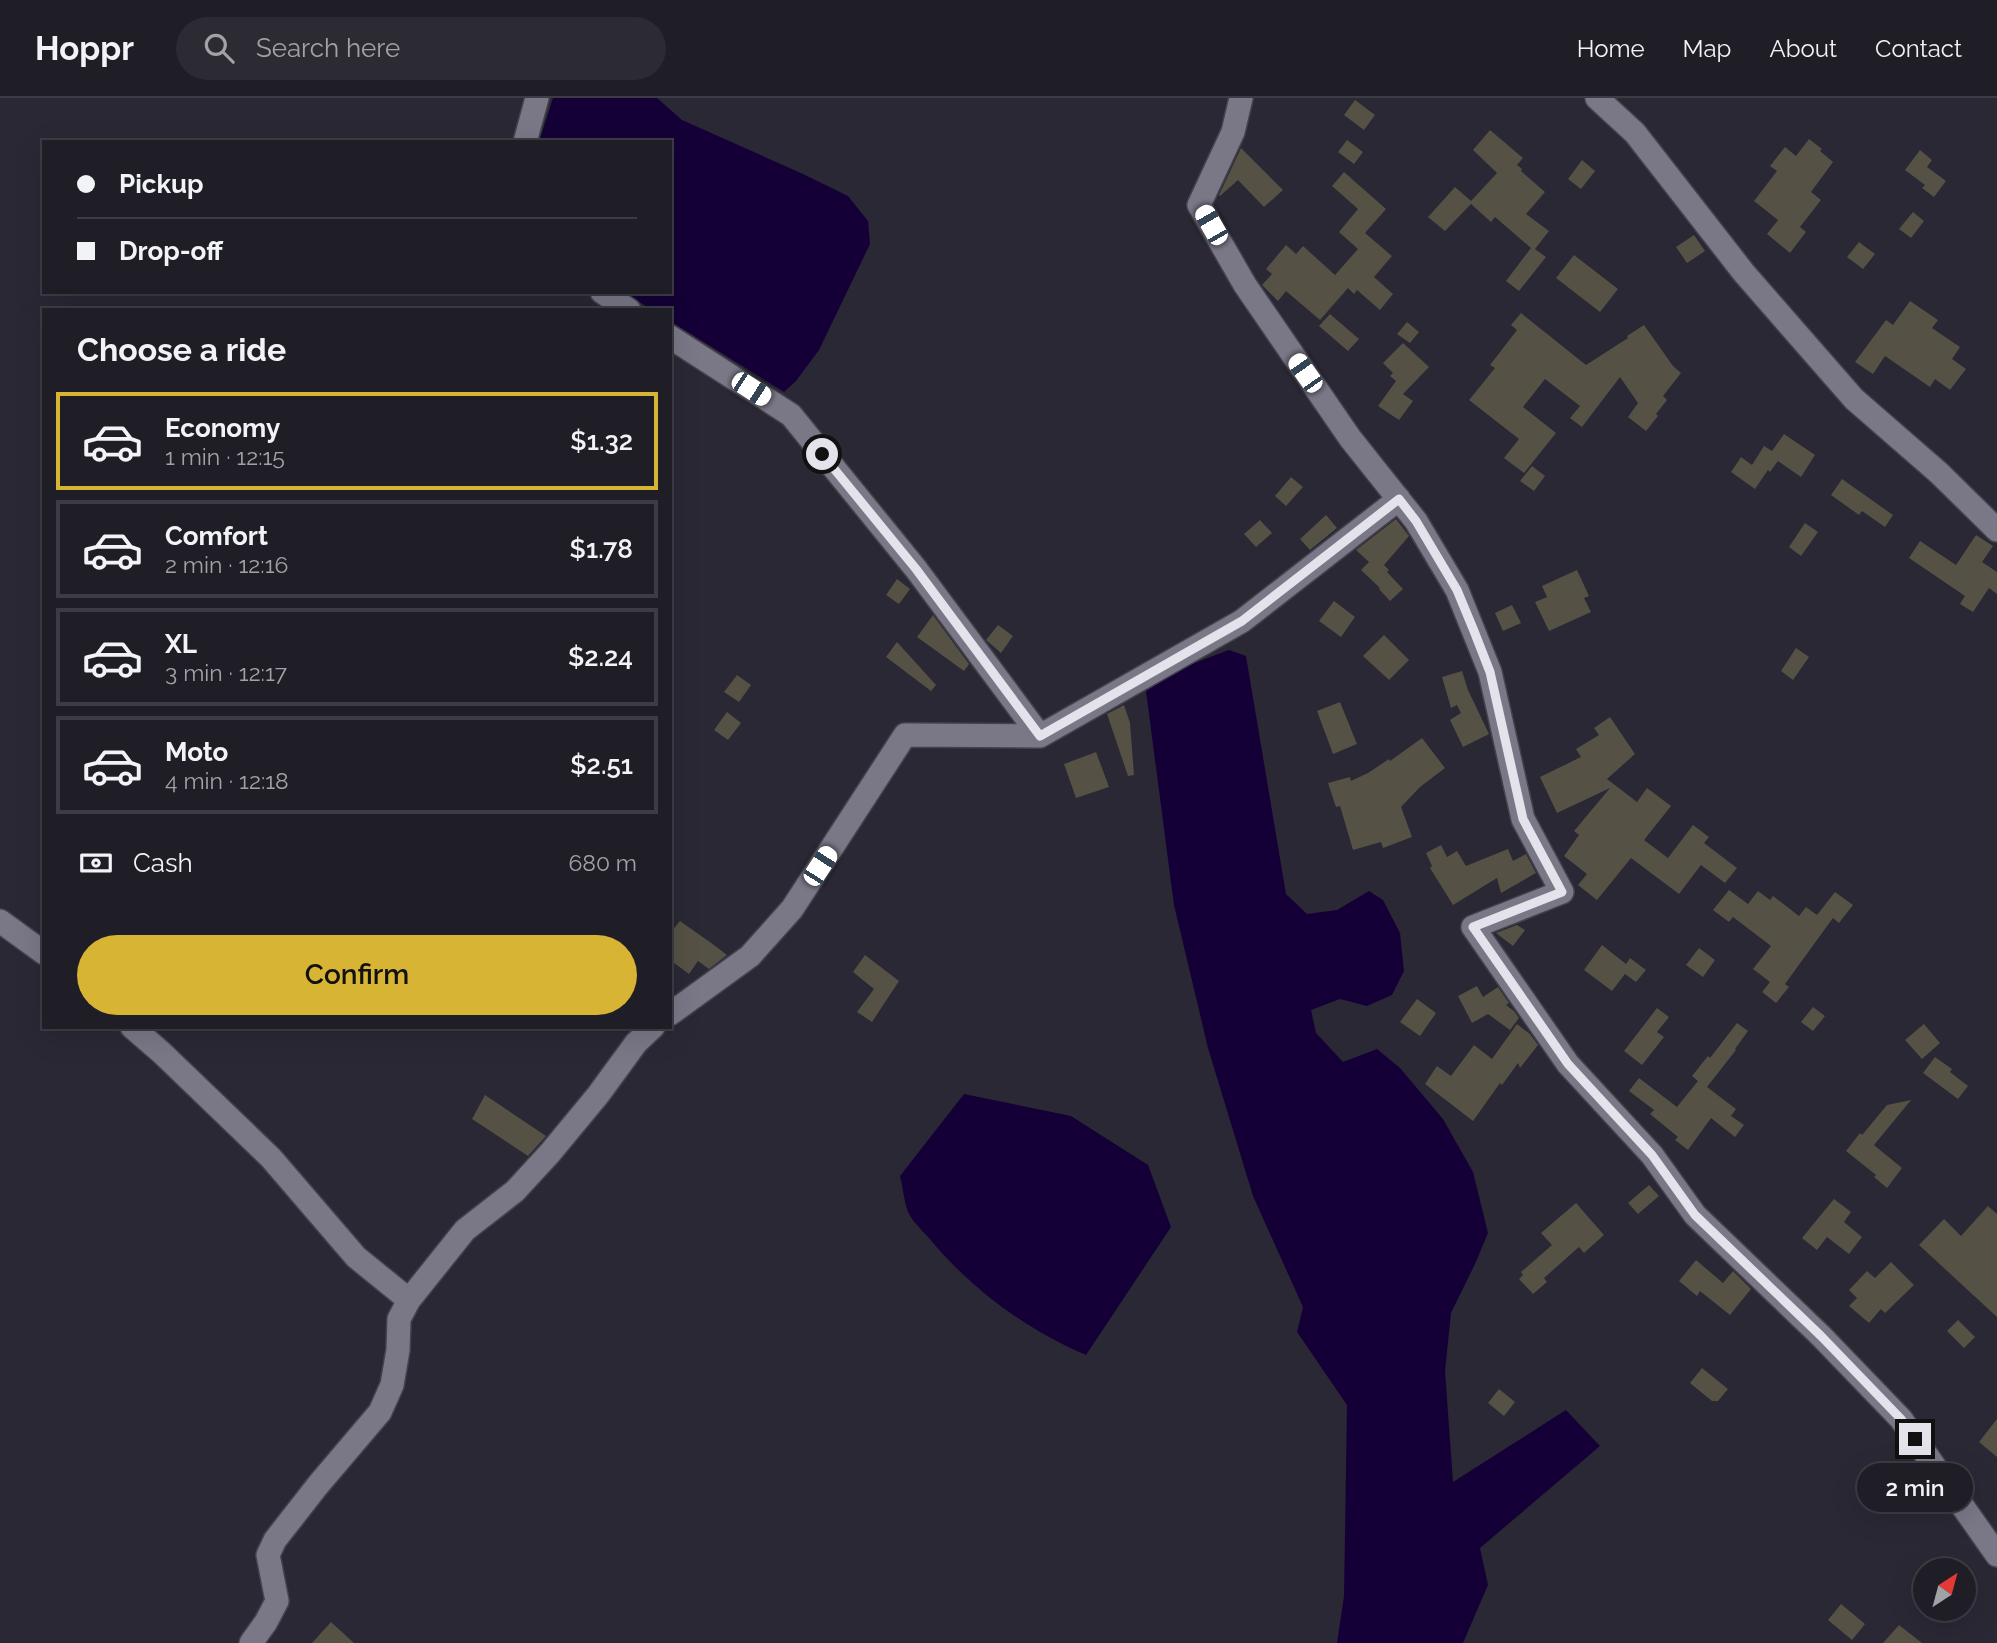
<!DOCTYPE html>
<meta charset="utf-8">
<style>
body{margin:0;font-family:Raleway,sans-serif;background:#2c2b33;color:#f1f3f6;height:100vh;display:flex;flex-direction:column;font-size:26px;white-space:nowrap}
*{box-sizing:border-box;margin:0}
p{font-size:23px;color:#a1a2a7}
.icon{flex:none;width:38px;height:38px;fill:none;stroke:currentColor;stroke-width:2;stroke-linecap:round;stroke-linejoin:round}
.map{position:relative;flex:1;overflow:hidden}
.details{position:absolute;left:42px;top:210px;width:630px;height:721px;display:flex;flex-direction:column;background:#1f1e27;border-radius:0px;box-shadow:0 7px 28px #0002,0 0 0 2px #3c3c44}
.details>*{flex:none}
.top-card{position:absolute;left:42px;top:42px;width:630px;height:154px;border-radius:0px;box-shadow:0 7px 28px #0002,0 0 0 2px #3c3c44;display:grid;align-content:center;height:154px;padding:0 35px;background:#1f1e27}
.needle{width:46px;rotate:36deg}
.buttons{position:absolute;left:1913px;top:1460px;display:grid;gap:14px}
.buttons a{display:grid;place-items:center;width:63px;height:63px;border-radius:50%;background:#1f1e27;box-shadow:0 7px 28px #0002,0 0 0 2px #3c3c44;font-size:35px}
.end{position:absolute;width:32px;height:32px;margin:-16px;border:9px solid #e4e3eb;background:#111;box-shadow:0 0 0 4px #111}
.from{border-radius:50%}
.bubble{position:absolute;height:49px;border-radius:24px;background:#1f1e27;box-shadow:0 7px 28px #0002,0 0 0 2px #3c3c44;font-size:23px;font-weight:600;line-height:49px;text-align:center}
.car{position:absolute;width:21px;height:42px;margin:-21px -10px;border-radius:9px;box-shadow:0 0 5px 2px #0007;background:linear-gradient(#fff 24%,#345 0 40%,#fff 0 76%,#345 0 86%,#fff 0)}
.top-card b{display:flex;align-items:center;gap:24px;height:66px;font-size:26px}
.top-card b+b{border-top:2px solid #3c3c44}
.top-card i{width:18px;height:18px;background:#f1f3f6}
ul{padding:0;list-style:none}
li{display:flex;align-items:center;gap:21px;height:98px;margin:0 14px 10px;padding:0 21px;border:4px solid #3c3c44;border-radius:0px}
li div{flex:1}
li b{display:block;font-size:26px}
li em{font-style:normal;font-weight:600}
li.selected{border-color:#d8b434}
li>.icon{width:63px;height:63px;stroke-width:1.5}
h2{padding:0 35px;font-size:32px;line-height:84px}
.pay{display:flex;align-items:center;gap:18px;height:77px;padding:0 35px;font-size:26px}
.pay p{margin-inline-start:auto}
.button{display:flex;gap:14px;margin-top:auto;padding:14px 35px}
.button a{flex:1;height:80px;border-radius:42px;background:#d8b434;color:#111;font-size:28px;font-weight:600;line-height:80px;text-align:center}
header{display:flex;align-items:center;gap:42px;box-sizing:border-box;height:98px;padding:0 35px;background:#1f1e27;border-bottom:2px solid #3c3c44}
header strong{font-size:33px}
nav{display:flex;gap:38px;margin-inline-start:auto;font-size:24px}
.search{width:490px;height:63px;background:#2c2b33;display:flex;align-items:center;gap:18px;box-sizing:border-box;padding:0 24px;border-radius:38px;color:#a1a2a7;font-size:26px}
.map>svg:first-child{display:block}
.water{fill:#140037}
.building{fill:#555144}
.lines{fill:none;stroke-linecap:round;stroke-linejoin:round}
.street-casing{stroke:#44434d;stroke-width:26}
.street{stroke:#7a7887;stroke-width:23}
.route{stroke:#e4e3eb;stroke-width:9}
</style>
<header>
<strong>Hoppr</strong>
<div class="search"><svg class="icon" aria-label="search" viewBox="0 0 24 24"><circle cx="10" cy="10" r="6"/><path d="M15 15l6 6"/></svg>Search here</div>
<nav><a>Home</a><a>Map</a><a>About</a><a>Contact</a></nav>
</header>
<div class="map">
<svg width="1997" height="1545" viewBox="0 0 1997 1545">
<rect width="100%" height="100%" fill="#292834"/>
<path class="water" d="M553,0H657L682,22L803,76L848,98L868,123L870,146L819,252L796,283L784,294L670,223V212H652L624,194H670V44H539Z
M1229,552L1246,558L1286,796L1307,816L1337,812L1369,793L1383,802L1400,835L1404,873L1392,897L1367,908L1340,901L1311,912L1316,935L1343,964L1377,951L1400,970L1443,1021L1473,1074L1488,1135L1475,1166L1451,1215L1445,1273L1453,1384L1566,1312L1600,1348L1480,1450L1488,1487L1463,1545H1337L1344,1498L1347,1307L1297,1234L1303,1209L1253,1098L1208,950L1174,807L1146,593L1181,570Z
M964,996L1071,1018L1148,1067L1171,1129L1086,1257C1025,1231 970,1190 928,1139C922,1132 912,1123 908,1114C904,1103 903,1089 900,1078Z"/>
<path class="building" d="M1355,2L1375,17L1364,32L1344,17Z
M1490,32L1523,60L1517,67L1522,71L1521,73L1545,94L1526,116L1549,133L1535,151L1546,159L1519,193L1506,183L1531,150L1495,119L1491,124L1471,106L1445,133L1428,119L1455,89L1471,103L1497,75L1473,52Z
M1809,41L1822,51L1820,53L1833,64L1811,94L1821,102L1800,129L1806,134L1790,155L1767,136L1778,122L1754,103L1777,73L1770,68L1785,49L1796,58Z
M1347,42L1363,54L1354,66L1338,54Z
M1241,50L1283,92L1264,109L1238,82L1220,98L1219,97Z
M1920,52L1932,62L1927,69L1946,83L1934,99L1922,90L1925,87L1905,72Z
M1582,62L1595,73L1581,91L1568,81Z
M1344,74L1386,111L1365,135L1392,158L1374,179L1393,196L1380,212L1357,192L1354,196L1348,190L1320,222L1286,193L1278,203L1262,187L1272,176L1266,171L1286,147L1296,156L1303,148L1335,177L1358,151L1339,134L1358,111L1332,88Z
M1913,114L1924,123L1911,140L1899,131Z
M1694,137L1705,153L1687,165L1676,149Z
M1859,144L1875,156L1863,171L1847,159Z
M1574,157L1618,191L1600,214L1556,180Z
M1910,203L1938,222L1932,230L1960,249L1952,261L1966,271L1950,292L1935,281L1930,289L1885,258L1873,276L1855,264L1886,222L1893,227Z
M1521,215L1586,267L1628,240L1627,238L1644,227L1673,268L1681,275L1663,298L1667,302L1656,316L1658,318L1646,333L1628,319L1638,305L1620,279L1582,329L1570,320L1580,308L1545,281L1523,309L1556,335L1524,375L1504,360L1519,341L1469,302L1495,270L1490,267L1517,232L1511,227Z
M1330,216L1359,241L1348,253L1319,228Z
M1407,224L1419,234L1410,245L1397,236Z
M1403,245L1429,269L1403,296L1413,303L1399,322L1378,308L1396,283L1390,278L1393,275L1383,265Z
M1784,336L1815,357L1801,379L1778,363L1770,374L1768,372L1755,391L1731,374L1741,359L1752,367L1764,348L1772,353Z
M1532,368L1545,378L1534,393L1520,383Z
M1291,379L1303,389L1286,408L1275,398Z
M1842,381L1893,417L1885,429L1862,413L1859,417L1831,397Z
M1326,417L1337,430L1310,452L1300,441Z
M1396,421L1409,438L1384,467L1389,472L1387,474L1403,491L1390,503L1379,491L1380,490L1361,472L1369,464L1356,452Z
M1260,422L1272,435L1256,449L1244,436Z
M1805,425L1818,434L1801,458L1789,449Z
M1976,437L1993,448L1982,464L1997,474V496L1989,490L1973,514L1960,506L1965,498L1909,460L1920,443L1956,467Z
M1577,472L1589,498L1584,500L1591,514L1549,533L1535,504L1547,499L1542,488Z
M897,481L910,491L899,506L886,497Z
M1334,503L1355,519L1341,539L1319,523Z
M1512,507L1521,525L1503,533L1495,515Z
M933,517L969,566L964,573L917,539Z
M998,527L1013,538L1001,555L986,542Z
M1384,537L1409,562L1389,582L1363,558Z
M897,544L936,587L931,593L886,559Z
M1796,550L1809,559L1793,582L1781,573Z
M1462,573L1468,592L1489,636L1463,649L1450,622L1461,615L1457,607L1451,610L1442,579Z
M737,577L751,587L739,604L724,594Z
M1340,604L1357,646L1333,656L1317,613Z
M1124,607L1130,625L1134,677L1128,678L1107,616Z
M727,614L741,625L728,642L714,632Z
M1610,619L1635,656L1607,681L1637,704L1647,690L1671,708L1644,742L1668,760L1693,727L1709,739L1704,745L1737,770L1725,785L1701,767L1679,796L1631,760L1597,802L1578,787L1587,776L1564,758L1579,737L1574,733L1610,690L1557,715L1540,679L1581,659L1576,651L1599,637L1594,630Z
M1422,640L1445,670L1420,689L1401,709L1412,739L1383,750L1381,744L1353,752L1340,708L1336,709L1328,685L1350,679L1351,683L1368,675L1389,661L1390,663Z
M1096,654L1109,689L1076,700L1064,666Z
M1441,747L1447,759L1457,753L1466,768L1508,751L1513,763L1526,756L1536,775L1501,795L1497,780L1453,807L1430,770L1432,768L1426,755Z
M1729,792L1748,806L1758,793L1770,802L1773,798L1799,818L1806,809L1817,817L1835,794L1853,807L1839,825L1833,820L1785,886L1789,889L1776,905L1762,894L1770,884L1753,871L1771,848L1733,819L1729,824L1713,812Z
M680,823L714,847L727,857L709,871L698,863L689,876L670,862V835Z
M1517,827L1525,832L1513,848L1496,835Z
M1602,847L1626,866L1630,860L1646,872L1636,884L1625,876L1612,893L1584,872Z
M1699,850L1715,862L1703,879L1686,867Z
M865,857L899,883L872,924L857,914L874,891L853,874Z
M1477,888L1483,899L1498,889L1509,905L1506,907L1514,913L1519,920L1510,932L1488,916L1472,925L1458,898Z
M1417,901L1436,915L1420,938L1400,924Z
M1813,909L1825,918L1813,933L1801,924Z
M1657,910L1669,919L1657,934L1664,939L1642,967L1624,953Z
M1737,925L1748,933L1735,951L1736,952L1707,989L1736,1011L1731,1018L1744,1027L1735,1039L1711,1020L1688,1052L1675,1042L1678,1039L1650,1016L1654,1012L1629,993L1639,980L1677,1009L1698,983L1692,978L1708,958L1710,960Z
M1517,926L1530,936L1538,947L1520,970L1518,965L1502,987L1500,985L1473,1023L1425,986L1437,968L1451,978L1474,947L1492,961Z
M1924,926L1940,945L1922,961L1905,942Z
M1935,959L1952,971L1950,974L1968,988L1958,1001L1923,975Z
M485,997L546,1038L528,1058L472,1021Z
M1911,1002L1874,1047L1902,1070L1887,1090L1874,1079L1876,1077L1846,1053L1860,1035L1862,1037L1887,1007Z
M1649,1087L1659,1098L1638,1116L1628,1105Z
M1834,1101L1851,1114L1844,1124L1862,1139L1849,1156L1827,1139L1817,1152L1802,1140Z
M1576,1105L1604,1137L1584,1155L1579,1149L1544,1180L1547,1184L1533,1196L1519,1181L1523,1177L1521,1174L1552,1147L1541,1135Z
M1988,1108L1997,1116V1219L1919,1147L1944,1121L1961,1138Z
M1696,1162L1723,1185L1733,1173L1751,1191L1730,1217L1700,1193L1697,1198L1679,1183Z
M1891,1164L1914,1187L1885,1215L1881,1211L1869,1225L1849,1208L1857,1200L1849,1192L1867,1173L1875,1180Z
M1958,1222L1975,1239L1964,1250L1947,1233Z
M1702,1270L1728,1291L1718,1303H1712L1690,1285Z
M1499,1291L1515,1304L1504,1318L1488,1305Z
M1997,1321V1359L1979,1344Z
M1841,1506L1865,1526L1852,1542L1828,1522Z
M331,1524L354,1545H312Z
M1899,1527L1922,1545H1883Z"/>
<g class="lines">
<g class="street-casing">
<path id="street" d="M1241,0L1233,34L1199,107L1245,187L1350,340L1416,423L1457,492L1490,574L1523,721L1562,794L1473,829L1568,966L1652,1057L1695,1117L1821,1238L1901,1321L1997,1457
M1597,0L1635,35L1744,175L1854,301L1939,375L1997,432
M525,44L537,0
M602,194L629,212
M670,239L791,317L916,471L1040,638
M0,823L44,855
M670,916L750,858L792,811L905,637L1040,638L1242,523L1399,401
M132,929L162,955L271,1060L356,1159L409,1202
M251,1545L266,1524L277,1503L268,1457L275,1442L318,1387L380,1314L392,1287L398,1252L399,1221L409,1202L465,1132L515,1093L550,1055L598,997L636,945L653,929"/>
</g>
<use href="#street" class="street"/>
</g>
<g class="lines">
<path class="route" d="M822,356L916,471L1040,638L1242,523L1399,401L1416,423L1457,492L1474,533L1490,574L1523,721L1562,794L1473,829L1568,966L1652,1057L1695,1117L1821,1238L1901,1321L1915,1341"/>
</g>
</svg>
<div class="buttons">
<a><svg class="needle" viewBox="-14 -14 28 28"><path d="M0-13l5 13h-10z" fill="#e53935"/><path d="M0 13l5-13h-10z" fill="#a1a2a7"/></svg></a>
</div>
<i class="end from" style="left:822px;top:356px"></i>
<i class="end" style="left:1915px;top:1341px"></i>
<div class="bubble" style="left:1857px;top:1365px;width:116px">2 min</div>
<i class="car" style="left:1211px;top:127px;rotate:330deg"></i>
<i class="car" style="left:1305px;top:275px;rotate:325deg"></i>
<i class="car" style="left:751px;top:291px;rotate:123deg"></i>
<i class="car" style="left:820px;top:768px;rotate:33deg"></i>
<div class="top-card">
<b><i class="from"></i>Pickup</b>
<b><i></i>Drop-off</b>
</div>
<section class="details">
<h2>Choose a ride</h2>
<ul>
<li class="selected"><svg class="icon" aria-label="car" viewBox="0 0 24 24"><path d="M5 17H2v-5l4-1 3-4h7l3 4 3 1v5h-3M9 17h6M6 11h13"/><circle cx="7" cy="17" r="2"/><circle cx="17" cy="17" r="2"/></svg><div><b>Economy</b><p>1 min · 12:15</p></div><em>$1.32</em></li>
<li><svg class="icon" aria-label="car" viewBox="0 0 24 24"><path d="M5 17H2v-5l4-1 3-4h7l3 4 3 1v5h-3M9 17h6M6 11h13"/><circle cx="7" cy="17" r="2"/><circle cx="17" cy="17" r="2"/></svg><div><b>Comfort</b><p>2 min · 12:16</p></div><em>$1.78</em></li>
<li><svg class="icon" aria-label="car" viewBox="0 0 24 24"><path d="M5 17H2v-5l4-1 3-4h7l3 4 3 1v5h-3M9 17h6M6 11h13"/><circle cx="7" cy="17" r="2"/><circle cx="17" cy="17" r="2"/></svg><div><b>XL</b><p>3 min · 12:17</p></div><em>$2.24</em></li>
<li><svg class="icon" aria-label="car" viewBox="0 0 24 24"><path d="M5 17H2v-5l4-1 3-4h7l3 4 3 1v5h-3M9 17h6M6 11h13"/><circle cx="7" cy="17" r="2"/><circle cx="17" cy="17" r="2"/></svg><div><b>Moto</b><p>4 min · 12:18</p></div><em>$2.51</em></li>
</ul>
<div class="pay"><svg class="icon" aria-label="cash" viewBox="0 0 24 24"><path d="M3 7h18v10H3z"/><circle cx="12" cy="12" r="2"/></svg>Cash<p>680 m</p></div>
<div class="button"><a>Confirm</a></div>
</section>
</div>
